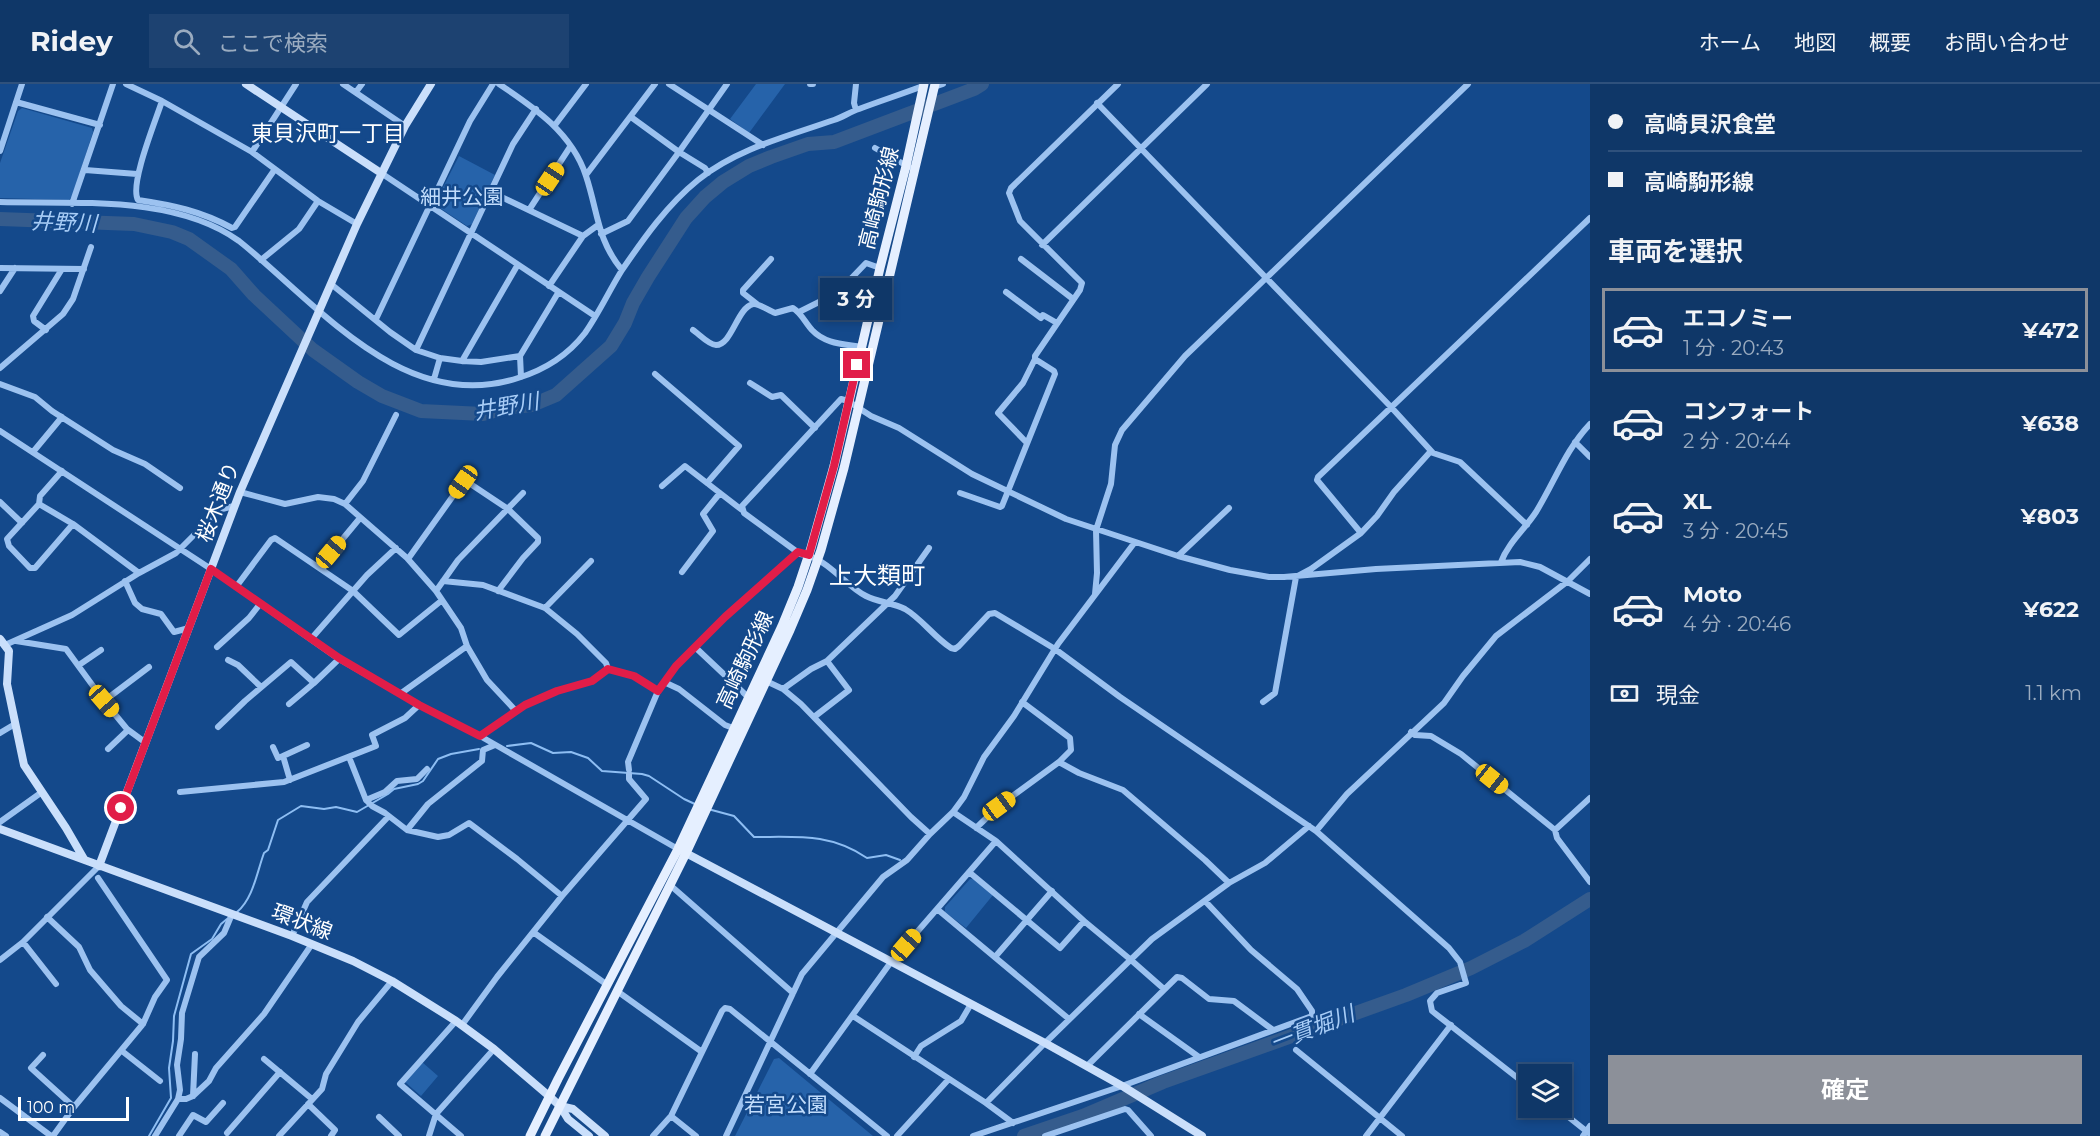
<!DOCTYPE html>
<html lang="ja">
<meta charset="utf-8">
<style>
body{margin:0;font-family:Montserrat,"Noto Sans JP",sans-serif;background:#1d4271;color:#f1f3f6;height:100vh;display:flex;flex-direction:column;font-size:22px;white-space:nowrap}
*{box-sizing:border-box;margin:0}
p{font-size:20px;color:#9bacc0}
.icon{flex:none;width:33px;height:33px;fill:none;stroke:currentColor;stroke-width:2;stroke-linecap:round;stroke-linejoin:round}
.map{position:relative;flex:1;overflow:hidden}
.details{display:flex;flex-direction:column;background:#0f3768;width:510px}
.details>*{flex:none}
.hud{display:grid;align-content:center;height:132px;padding:0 18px;background:#0f3768}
.fabs{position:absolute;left:1518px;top:980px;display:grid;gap:12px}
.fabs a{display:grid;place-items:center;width:54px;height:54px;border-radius:0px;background:#0f3768;box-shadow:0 3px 9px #0003,0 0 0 2px #2f517c;font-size:30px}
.scale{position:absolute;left:18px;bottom:15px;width:111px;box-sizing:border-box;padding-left:6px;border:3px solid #fff;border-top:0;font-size:16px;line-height:21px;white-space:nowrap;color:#fff;-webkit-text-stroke:4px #14498b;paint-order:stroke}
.end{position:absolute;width:27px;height:27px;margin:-14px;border:8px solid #e11d48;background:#fff;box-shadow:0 0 0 3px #fff}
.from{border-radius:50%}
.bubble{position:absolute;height:42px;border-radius:0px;background:#0f3768;box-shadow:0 3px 9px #0003,0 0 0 2px #2f517c;font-size:20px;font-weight:700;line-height:42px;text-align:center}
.car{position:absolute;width:18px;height:36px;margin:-18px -9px;border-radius:8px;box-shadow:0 0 4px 2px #0007;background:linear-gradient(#f5c518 24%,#345 0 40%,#f5c518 0 76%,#345 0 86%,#f5c518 0)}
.hud b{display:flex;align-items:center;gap:21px;height:57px;font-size:22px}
.hud b+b{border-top:2px solid #2f517c}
.hud i{width:15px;height:15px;background:#f1f3f6}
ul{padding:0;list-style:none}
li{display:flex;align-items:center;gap:18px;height:84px;margin:0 12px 9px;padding:0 6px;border:3px solid transparent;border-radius:0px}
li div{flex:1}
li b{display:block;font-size:22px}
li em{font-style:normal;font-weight:700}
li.on{border-color:#8c9099}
li>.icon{width:54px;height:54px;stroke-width:1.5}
h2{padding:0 18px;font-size:27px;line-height:72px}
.pay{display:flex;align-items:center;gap:15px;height:66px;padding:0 18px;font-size:22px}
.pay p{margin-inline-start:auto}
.cta{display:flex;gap:12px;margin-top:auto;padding:12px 18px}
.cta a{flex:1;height:69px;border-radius:0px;background:#8c9099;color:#fff;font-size:24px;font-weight:700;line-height:69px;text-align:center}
header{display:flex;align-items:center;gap:36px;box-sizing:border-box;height:84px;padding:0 30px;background:#0f3768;border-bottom:2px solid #2f517c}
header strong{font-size:28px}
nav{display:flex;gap:33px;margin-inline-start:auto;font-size:21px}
.search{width:420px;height:54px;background:#1d4271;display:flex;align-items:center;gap:15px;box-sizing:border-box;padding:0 21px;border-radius:0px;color:#9bacc0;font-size:22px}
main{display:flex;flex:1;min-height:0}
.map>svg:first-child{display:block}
.green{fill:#2663aa}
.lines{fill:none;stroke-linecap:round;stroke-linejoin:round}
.stream{stroke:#8ebef3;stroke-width:2}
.river{stroke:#355c8d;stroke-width:14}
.street{stroke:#9cc2f0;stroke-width:6}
.secondary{stroke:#cadffb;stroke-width:8}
.primary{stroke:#e5efff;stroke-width:9}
.route{stroke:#e11d48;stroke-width:8}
.labels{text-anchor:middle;stroke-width:5;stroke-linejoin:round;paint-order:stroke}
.park-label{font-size:21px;fill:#c2ddfc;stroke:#14498b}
.street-label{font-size:21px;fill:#fff;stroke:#14498b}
.neighbourhood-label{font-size:22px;fill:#fff;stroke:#14498b}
.water-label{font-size:22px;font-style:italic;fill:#a8cdf7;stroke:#14498b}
.quarter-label{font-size:24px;fill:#fff;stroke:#14498b}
</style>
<header>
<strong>Ridey</strong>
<div class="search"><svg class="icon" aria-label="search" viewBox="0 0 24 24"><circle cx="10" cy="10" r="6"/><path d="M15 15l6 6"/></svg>ここで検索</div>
<nav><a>ホーム</a><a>地図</a><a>概要</a><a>お問い合わせ</a></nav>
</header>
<main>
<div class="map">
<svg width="1590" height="1052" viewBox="0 0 1590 1052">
<rect width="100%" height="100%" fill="#14498b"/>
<path class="green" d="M756,0H785L749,49L730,35Z
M22,24L92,44L93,48L72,113L69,116L0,114V79L18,27Z
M459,72L495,91L472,140L467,142L437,122L436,117Z
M970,795H974L993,811L966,844L945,828V823Z
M779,974L873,1052H735L774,975Z
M422,978L438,992L421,1012L405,998Z"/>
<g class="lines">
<path class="stream" d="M507,662L531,659L553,669L571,668L588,674L602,687L642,690L649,692L684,715L697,721
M708,725L734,732L754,753C798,753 830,749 867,774L886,771L900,776
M237,828C253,815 257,788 264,769L268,766L278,736L301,722L324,725L336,723L357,728L388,710L394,705L418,700L423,697L438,675L451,670L479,665
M149,1052L171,1014L169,984L173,957L174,932L191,870L212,855L221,840L227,835"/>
<path class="river" d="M0,135L134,140L172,148L189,155L231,185L254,211L313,266L358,298L382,312L421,327L483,330L505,324L532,321L556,311L611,262L625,239L633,219L648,193L686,134L705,113L723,98L749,82L771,73L808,60L834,58L974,5L982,0
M1024,1052L1083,1032L1163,998L1406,911L1471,884L1524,857L1590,815"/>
<path class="street" d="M126,0L162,17L252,68L318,117L357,140
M343,0L405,42
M499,0C535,24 572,49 586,92C598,128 597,156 622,186
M669,0L763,61
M810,0H813
M934,3L943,0
M356,8L362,0
M162,17C156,36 129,101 138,116C172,121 201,127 232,144L235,143L275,85
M16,18L100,41
M1097,19L1391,323L1433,369L1460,378L1527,441
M856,26L854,19L856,0
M555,41L586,0
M875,64L909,83
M0,67L22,0
M252,68L296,0
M85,86L137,90
M381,89L595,232
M708,89L705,84L679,68L727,0
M586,91L655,0
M491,108L583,152
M0,118C76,120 175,111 239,157C318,220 403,331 518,294C544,286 568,271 585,249C599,229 609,207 622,186C644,154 667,121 698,96C736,65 788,52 834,36C843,33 850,28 859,25C880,17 902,10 923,2
M72,120L113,0
M529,126L570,63
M601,150L628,137L679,68L631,33
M1042,161L1207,0
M1021,175L1073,215
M261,176L299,145L318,117
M0,184L84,185
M331,200L390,248L416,266L440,274L462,277L481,278L520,272L558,209
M549,202L583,152L598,141
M0,207L15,184
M1006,208L1041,234L1043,231L1057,239
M757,220L743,209V206L771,175
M799,228L829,213L842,204L866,179L880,184
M376,235L470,37L493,0
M46,246L34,237L33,232L62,185
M693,246C699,250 709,261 716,261C732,261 737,224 753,220C759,219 769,227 775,229L793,224C801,229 805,238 812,246C825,260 844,260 861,263
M416,266L513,60L536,25
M520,272L521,293
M462,277L517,182
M0,284L63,230L73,215L91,163
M655,290L739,362L707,399
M434,295L440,274
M750,299L772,313L781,311L815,344
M0,300L35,313L52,327L113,366L145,380L180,404
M0,347L211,485L339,575L419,621L480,652L678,765
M1575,358L1590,373
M1027,359L998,329L1023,299L1035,275
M33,368L62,333
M662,402L685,382L742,426
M240,408L285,420L318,413L334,415L345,420L407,474L436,507L461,544L467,562L487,596L515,626
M960,409L1000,423L1002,422L1055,290L1054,287L1035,275V272L1080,206L1082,199L1020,137L1009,109L1011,104L1118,0
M0,418L22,439
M39,420L73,440L35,484H30L9,462L7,455L39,420L40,412L62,387
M345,420L363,397L396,331
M73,440L139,489
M1361,449L1317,396L1318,393L1590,134
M1178,472L1229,424
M408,475L463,398L466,397L508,425L538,454V458L523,474L498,507
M1501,478C1508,459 1525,445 1536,428C1554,399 1566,365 1590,340
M322,486L331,469L360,434
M682,488L713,447L703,430L720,409
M125,497L135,519L142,525L161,530L174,548L189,544
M443,497L483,501L545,524L577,550L606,579L608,585
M236,503L271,456L275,454L353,507L399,551L441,517
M436,507L458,476L523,409
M1095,510L1097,489L1096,446L1111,400L1115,361L1122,346L1185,272L1468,0
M545,524L591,477
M311,555L367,491L396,464
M16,557L66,565L104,617L127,645L146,659
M5,561L72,531L139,489L176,469L215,430L222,425L234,422
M217,563L249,534L260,520
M696,564L748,613
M228,576L238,581L261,603
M79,581L101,566
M608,585L634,592L658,607
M766,597L783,605L801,620L911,733L930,750
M664,598L679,605L725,641L733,644
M783,605L811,585L827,577
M400,610L467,562
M104,617L149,583
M1263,618L1275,609L1296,493L1311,485L1361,449L1377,432L1394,408L1431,367
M289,620L314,599
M814,633L849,606L827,577L895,512L929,464
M218,643L245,617L291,578L314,599L339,575
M1411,648L1415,651L1431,652L1461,670L1555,746L1557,754L1590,798
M0,649L15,640
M480,652L525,621L557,607L592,597L608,585
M273,663L278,674L283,672L290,696
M108,665L128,646
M283,672L307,661
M349,673L366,716L372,722L385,729L407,746L438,753L449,751L469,739L517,775L562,812
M1059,678L1079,689L1123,706L1205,776L1229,799
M629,686L628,678L658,607L676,582L725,533L798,468
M180,708L284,698L376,662L372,651L405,634L419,621
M366,716L385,708L397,697L417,695L427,685
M953,728L996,757L1084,837L1131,876L1164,905
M0,738L42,708
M976,744L999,722L1059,678L1071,666L1070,654L1022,618
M407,746L428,720L482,677L483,666L495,661
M1555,746L1590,714
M1316,747L1347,710L1444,619L1463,592L1496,552L1568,497L1590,475
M969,788L1060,864L1084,837
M98,794L167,896L155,913L143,940
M670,801L793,909
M937,825L1069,935
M47,833L79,863L90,886L121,922L143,940L74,1023L53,1052
M533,848L606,900
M292,852L307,818L388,733
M23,858L56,900
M995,873L1052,807
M0,876L23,858L99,782
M617,907L702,968
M1139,930L1199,973
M853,932L986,1019L1013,1039
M456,937L400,1000L461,1052
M462,941L497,893L562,812L646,715L629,695V690
M1296,966L1402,1052
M122,967L160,997
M43,971L31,984L74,1023
M914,973L921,962L961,937L971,920
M264,975L312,1015
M1087,982L1177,893L1182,894L1209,915L1234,917L1273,946
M810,990L891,878L996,757
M1528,1002L1432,927L1430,917L1437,909L1466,899L1460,878L1449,864L1316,747L1120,613L1055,565L995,529L989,530L959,562L955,565L951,564C934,553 922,535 905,525C894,519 877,518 866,512C843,500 827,473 800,470L744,429L742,422L841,315L848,317L871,332L899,344L972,390L1066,435L1178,472L1230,486L1269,493H1284L1376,485L1520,478L1540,483L1590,510
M193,1012L195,970
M0,1014L51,1052
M178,1015H186L193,1012L209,997L216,984L264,930L312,860
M986,1019L1045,959L1152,855L1229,799L1265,779L1309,742
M308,1020L335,1046L331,1052
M1556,1023L1590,1050
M671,1032L696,1052
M379,1033L399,1052
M0,1048L6,1052
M227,1049L280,988
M155,1052L178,1015L180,1006L177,981L181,955L182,929L199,873L224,849L232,830
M179,1052L193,1031L206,1038L223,1019
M279,1052L322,1005L326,990L358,938L392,897
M429,1052L436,1030L494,965
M653,1052L671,1032L722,927L725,924L730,925L887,1052
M726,1052L802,890L883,793L907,776L930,750L953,728L964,713L984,673L1014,632L1058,560L1135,458
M897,1052L948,996
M973,1052L1122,1002L1312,932V927L1297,905L1251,866L1205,817
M1045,1052L1125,1025L1128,1026L1151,1052
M1366,1052L1451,941
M1583,1052L1590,1042"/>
<path class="secondary" d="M246,0L381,89
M0,555L9,567L7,600L24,681L66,744L84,775
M0,745L292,852L353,877L392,897L456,937L494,965L549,1012L560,1022L568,1035L589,1052
M682,767L1045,959L1124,1003L1202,1052
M99,782L240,408L357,140L405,42L431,0
M560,1022L573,1025L605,1052"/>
<path class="primary" d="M530,1052L558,995L678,765L782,542L798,503L811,464L834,382L880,184L906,82L924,0
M545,1052L686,769L790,546L807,506L821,466L844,384L935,0"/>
</g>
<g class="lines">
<path class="route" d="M121,724L211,485L339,574L419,621L480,652L525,621L557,607L592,597L608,585L634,592L658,607L676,582L725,533L798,468L809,471L834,382L857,281"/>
</g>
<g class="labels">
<g class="park-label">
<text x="462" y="120">細井公園</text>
<text x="786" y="1028">若宮公園</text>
</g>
<g class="street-label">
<text transform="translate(879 114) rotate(-76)" y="7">高崎駒形線</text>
<text transform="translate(218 418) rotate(-69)" y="7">桜木通り</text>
<text transform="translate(745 576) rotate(-65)" y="7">高崎駒形線</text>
<text transform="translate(302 838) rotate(21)" y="7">環状線</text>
</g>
<g class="neighbourhood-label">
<text x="328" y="57">東貝沢町一丁目</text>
</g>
<g class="water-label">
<text transform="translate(64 138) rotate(2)" y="8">井野川</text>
<text transform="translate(506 322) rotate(-10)" y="8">井野川</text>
<text transform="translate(1312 944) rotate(-21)" y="8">一貫堀川</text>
</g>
<g class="quarter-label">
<text x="877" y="500">上大類町</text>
</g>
</g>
</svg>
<div class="fabs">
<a><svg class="icon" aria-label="layers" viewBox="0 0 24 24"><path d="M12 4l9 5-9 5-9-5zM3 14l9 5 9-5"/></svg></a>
</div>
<div class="scale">100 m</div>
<i class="end from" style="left:121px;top:724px"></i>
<i class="end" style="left:857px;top:281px"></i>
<div class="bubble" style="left:820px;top:194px;width:72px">3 分</div>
<i class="car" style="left:550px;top:95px;rotate:34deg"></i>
<i class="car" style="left:463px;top:398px;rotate:215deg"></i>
<i class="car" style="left:331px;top:468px;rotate:40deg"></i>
<i class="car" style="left:104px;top:617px;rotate:139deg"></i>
<i class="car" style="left:1492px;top:695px;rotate:129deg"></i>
<i class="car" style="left:999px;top:722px;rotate:54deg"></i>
<i class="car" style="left:906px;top:861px;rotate:41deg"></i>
</div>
<section class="details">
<div class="hud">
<b><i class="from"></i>高崎貝沢食堂</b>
<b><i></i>高崎駒形線</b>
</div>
<h2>車両を選択</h2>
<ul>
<li class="on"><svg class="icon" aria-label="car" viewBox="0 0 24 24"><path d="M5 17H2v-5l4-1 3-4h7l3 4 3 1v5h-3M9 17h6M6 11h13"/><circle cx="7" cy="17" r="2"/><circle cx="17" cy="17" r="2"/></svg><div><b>エコノミー</b><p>1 分 · 20:43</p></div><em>¥472</em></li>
<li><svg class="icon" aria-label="car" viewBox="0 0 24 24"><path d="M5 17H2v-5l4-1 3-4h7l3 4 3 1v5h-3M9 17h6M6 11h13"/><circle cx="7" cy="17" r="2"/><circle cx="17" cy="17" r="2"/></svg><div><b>コンフォート</b><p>2 分 · 20:44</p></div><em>¥638</em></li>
<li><svg class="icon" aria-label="car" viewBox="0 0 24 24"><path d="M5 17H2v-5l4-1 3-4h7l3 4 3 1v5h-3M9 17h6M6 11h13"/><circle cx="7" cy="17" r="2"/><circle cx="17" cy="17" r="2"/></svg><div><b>XL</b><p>3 分 · 20:45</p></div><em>¥803</em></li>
<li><svg class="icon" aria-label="car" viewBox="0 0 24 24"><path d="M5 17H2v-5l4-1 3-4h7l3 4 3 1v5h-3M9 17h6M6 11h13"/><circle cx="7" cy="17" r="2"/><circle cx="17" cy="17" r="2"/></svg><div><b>Moto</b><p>4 分 · 20:46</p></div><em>¥622</em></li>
</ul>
<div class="pay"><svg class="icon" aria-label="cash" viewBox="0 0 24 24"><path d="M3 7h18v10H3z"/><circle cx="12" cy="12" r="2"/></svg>現金<p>1.1 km</p></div>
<div class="cta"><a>確定</a></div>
</section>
</main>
